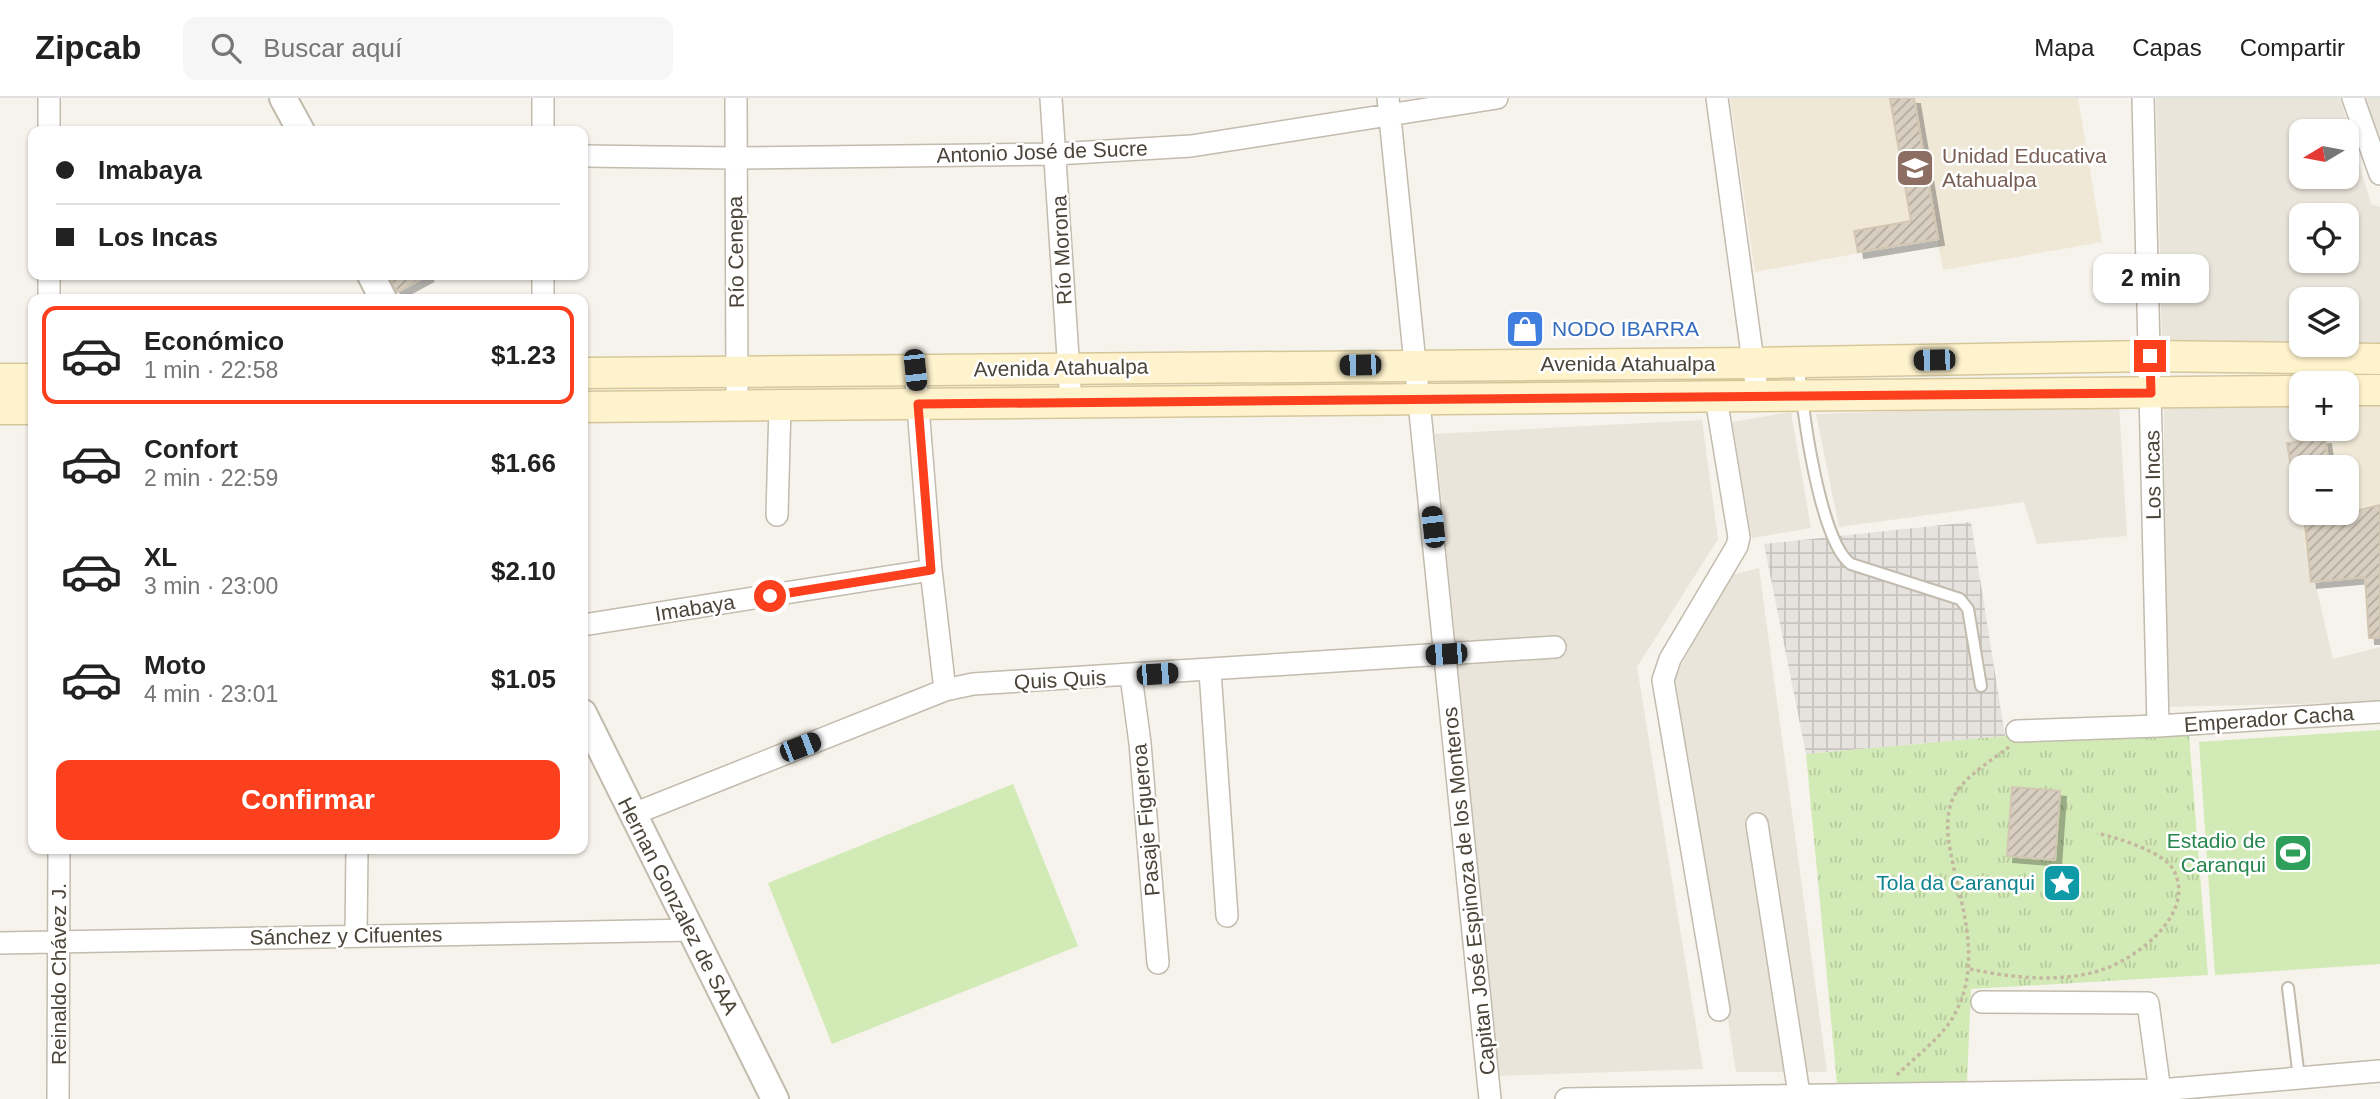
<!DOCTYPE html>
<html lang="es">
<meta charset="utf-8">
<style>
body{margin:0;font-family:Arial,sans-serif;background:#f6f6f6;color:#222;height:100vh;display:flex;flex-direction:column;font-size:26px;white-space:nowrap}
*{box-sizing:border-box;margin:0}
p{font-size:23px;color:#767676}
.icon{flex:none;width:38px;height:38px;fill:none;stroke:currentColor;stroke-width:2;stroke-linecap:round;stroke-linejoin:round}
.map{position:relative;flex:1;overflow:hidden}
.side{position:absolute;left:28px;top:196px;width:560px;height:560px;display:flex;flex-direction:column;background:#fff;border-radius:14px;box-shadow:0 2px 5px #0004}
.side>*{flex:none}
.guide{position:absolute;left:28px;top:28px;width:560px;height:154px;border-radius:14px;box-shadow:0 2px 5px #0004;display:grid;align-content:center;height:154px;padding:0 28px;background:#fff}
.needle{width:46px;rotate:260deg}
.controls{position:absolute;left:2289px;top:21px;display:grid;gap:14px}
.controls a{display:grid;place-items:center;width:70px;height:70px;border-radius:14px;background:#fff;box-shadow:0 2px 5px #0004;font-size:35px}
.end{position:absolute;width:32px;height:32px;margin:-16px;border:9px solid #fc3f1d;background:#fff;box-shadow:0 0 0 4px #fff}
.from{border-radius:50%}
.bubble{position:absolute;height:49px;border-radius:14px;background:#fff;box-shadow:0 2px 5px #0004;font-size:23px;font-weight:800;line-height:49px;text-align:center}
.car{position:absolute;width:21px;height:42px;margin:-21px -10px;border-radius:9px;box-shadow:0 0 5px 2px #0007;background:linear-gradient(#222 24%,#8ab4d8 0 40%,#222 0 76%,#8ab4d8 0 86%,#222 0)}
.guide b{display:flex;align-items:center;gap:24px;height:66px;font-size:26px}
.guide b+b{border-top:2px solid #e0e0e0}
.guide i{width:18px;height:18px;background:#222}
ul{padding:12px 0 0;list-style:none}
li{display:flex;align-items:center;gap:21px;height:98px;margin:0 14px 10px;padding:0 14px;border:4px solid transparent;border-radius:14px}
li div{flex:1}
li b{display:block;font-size:26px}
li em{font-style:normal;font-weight:800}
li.on{border-color:#fc3f1d}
li>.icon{width:63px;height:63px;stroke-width:1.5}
.cta{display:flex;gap:14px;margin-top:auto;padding:14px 28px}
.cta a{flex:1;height:80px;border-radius:14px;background:#fc3f1d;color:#fff;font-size:28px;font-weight:800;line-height:80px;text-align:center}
header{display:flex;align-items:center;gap:42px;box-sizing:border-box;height:98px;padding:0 35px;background:#fff;border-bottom:2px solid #e0e0e0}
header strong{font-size:33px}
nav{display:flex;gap:38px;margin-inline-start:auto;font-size:24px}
.search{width:490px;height:63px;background:#f6f6f6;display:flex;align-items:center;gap:18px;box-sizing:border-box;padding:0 24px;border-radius:14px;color:#767676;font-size:26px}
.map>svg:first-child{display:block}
.residential{fill:#eae5da;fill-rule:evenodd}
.industrial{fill:url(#industrial-grid)}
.education{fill:#efe8d6;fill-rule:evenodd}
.grass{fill:url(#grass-tufts)}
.green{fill:#d2eab5}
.building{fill:url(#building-hatch);stroke:#d3c7b4;stroke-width:2;filter:url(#shadow)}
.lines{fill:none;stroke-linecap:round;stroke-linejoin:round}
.service-casing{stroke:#c2bbae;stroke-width:14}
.minor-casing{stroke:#c2bbae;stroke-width:24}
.tertiary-casing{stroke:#c2bbae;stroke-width:30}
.secondary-casing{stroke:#d6c79b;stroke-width:33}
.path{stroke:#c4b79f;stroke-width:3.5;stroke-dasharray:3.5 3.5;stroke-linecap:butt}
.service{stroke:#fff;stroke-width:10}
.minor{stroke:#fff;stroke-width:21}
.tertiary{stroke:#fff;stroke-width:26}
.secondary{stroke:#fff3cd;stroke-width:30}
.route{stroke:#fc3f1d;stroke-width:9}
.labels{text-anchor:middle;stroke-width:5;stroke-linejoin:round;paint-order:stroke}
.street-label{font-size:21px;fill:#4b4439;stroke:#fff}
.education-label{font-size:21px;fill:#785e54;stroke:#fff;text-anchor:start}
.shop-label{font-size:21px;fill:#366cbe;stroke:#fff;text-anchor:start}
.leisure-label{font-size:21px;fill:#27864d;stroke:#fff;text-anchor:end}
.culture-label{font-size:21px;fill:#0d838f;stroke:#fff;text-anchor:end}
</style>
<header>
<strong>Zipcab</strong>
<div class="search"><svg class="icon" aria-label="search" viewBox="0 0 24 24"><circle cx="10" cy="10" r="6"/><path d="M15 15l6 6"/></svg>Buscar aquí</div>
<nav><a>Mapa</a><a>Capas</a><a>Compartir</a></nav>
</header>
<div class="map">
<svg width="2380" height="1001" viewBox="0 0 2380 1001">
<defs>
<pattern id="industrial-grid" width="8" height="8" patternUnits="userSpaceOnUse" patternTransform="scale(1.75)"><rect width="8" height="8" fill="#e6e2dd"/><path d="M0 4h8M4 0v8" fill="none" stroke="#c7c3be"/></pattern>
<pattern id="grass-tufts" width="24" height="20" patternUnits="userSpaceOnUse" patternTransform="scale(1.75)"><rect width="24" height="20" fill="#d2eab5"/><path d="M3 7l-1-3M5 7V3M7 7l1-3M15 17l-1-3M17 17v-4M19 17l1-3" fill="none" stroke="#b6ca9c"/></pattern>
<pattern id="building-hatch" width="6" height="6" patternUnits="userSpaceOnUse" patternTransform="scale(1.75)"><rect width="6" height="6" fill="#d8cfc1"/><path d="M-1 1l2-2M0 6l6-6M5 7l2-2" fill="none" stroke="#b1aa9e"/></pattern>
<filter id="shadow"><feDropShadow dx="6" dy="6" stdDeviation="0" flood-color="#0004"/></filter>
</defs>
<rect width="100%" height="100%" fill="#f6f3ec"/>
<path class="residential" d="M2156,0H2340L2371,106L2380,109V248L2162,245ZM2301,33H2347V79H2301ZM2301,117H2347V163H2301ZM2301,201H2347V247H2301Z
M2365,0H2380V50Z
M2301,303V331H2316L2318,341L2287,345L2311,484H2315L2333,561L2380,549V604L2165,609L2164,306Z
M2119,306L2127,438L2037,446L2024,404L1839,429L1816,316Z
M1791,314L1811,430L1752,440L1732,324Z
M1702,322L1718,441L1637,569L1703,971L1498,978L1435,336Z
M1759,470L1827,974H1736L1675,578L1732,477Z"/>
<path class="industrial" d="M1971,424L2005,638L1806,656L1764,446Z"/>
<path class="education" d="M1730,0H2078L2102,144L1943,172L1937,141L1755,174Z
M2347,303H2380V478L2311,484L2287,345L2317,341L2316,331H2347ZM2301,369H2347V415H2301Z"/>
<path class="grass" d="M2189,637L2208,877L1971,891L1967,984L1838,996L1806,656L2005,638Z"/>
<path class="green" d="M2380,632V866L2215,877L2199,644Z
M1013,686L1078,848L832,946L768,785Z"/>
<path class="building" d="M1890,0H1914L1938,141L1858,154L1854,133L1911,123Z
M388,177H428L397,194Z
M2325,340L2329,369H2291L2287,345Z
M2380,407V540H2369L2365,479L2311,484L2304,418L2347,415Z
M2012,689L2060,693L2055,762L2007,758Z"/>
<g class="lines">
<g class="service-casing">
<path id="service" d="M1799,267C1801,307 1820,445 1851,466L1960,501L1968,511L1981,588
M2288,890L2299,980"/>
</g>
<g class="minor-casing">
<path id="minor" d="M49,0V33
M543,0V33
M736,0L737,307
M1051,0L1071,305
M1388,0L1490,1001
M1717,0L1758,300
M2143,0L2158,628
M2353,0L2380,76
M583,58L735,60L1056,56L1191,48L1497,0
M49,177V201
M543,201V177
M915,272L931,472L945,592
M1716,300L1739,439L1737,448L1670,561L1663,582L1719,912
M777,417L780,308
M583,527L931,472
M1210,573L1227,818
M1131,578L1140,645L1158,865
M2017,633L2158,628L2380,614
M631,717L945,592L973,586L1555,549
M1757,726L1799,996
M356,838L357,751
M0,845L693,832
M1982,904L2148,905L2161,1001
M58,1001L59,751
M1566,1001L2160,992L2380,973"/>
</g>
<g class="tertiary-casing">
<path id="tertiary" d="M283,0L301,33
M371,177L383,201
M583,615L775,1001"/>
</g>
<g class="secondary-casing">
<path id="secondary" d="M583,275L1754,265L2150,258L2380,261
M0,281H33
M2347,292H2380
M583,309L2301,293
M0,311H33"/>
</g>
<path class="path" d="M1970,871C2013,880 2065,886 2107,870C2141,857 2197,813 2173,771C2162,753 2117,740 2097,735
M1897,977C1914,960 1937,943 1950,924C2003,843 1923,747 1956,695C1967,677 1992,662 2009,649"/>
<use href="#service" class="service"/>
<use href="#minor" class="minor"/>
<use href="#tertiary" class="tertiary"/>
<use href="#secondary" class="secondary"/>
</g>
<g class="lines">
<path class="route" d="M770,498L931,472L918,306L2151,295L2150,258"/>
</g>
<defs>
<g id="university-square" transform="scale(2.0125)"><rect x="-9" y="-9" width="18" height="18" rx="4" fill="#8d6e63" stroke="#fff"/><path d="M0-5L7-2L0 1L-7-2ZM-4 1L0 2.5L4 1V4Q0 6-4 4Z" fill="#fff"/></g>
<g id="shop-square" transform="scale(2.0125)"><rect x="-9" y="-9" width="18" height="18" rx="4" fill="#3f7fe0" stroke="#fff"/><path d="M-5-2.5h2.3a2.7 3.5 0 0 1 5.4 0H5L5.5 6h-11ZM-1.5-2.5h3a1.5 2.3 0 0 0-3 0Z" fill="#fff"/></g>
<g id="stadium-square" transform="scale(2.0125)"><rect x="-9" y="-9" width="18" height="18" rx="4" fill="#2e9e5b" stroke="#fff"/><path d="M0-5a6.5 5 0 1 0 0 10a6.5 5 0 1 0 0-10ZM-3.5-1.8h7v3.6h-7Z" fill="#fff"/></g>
<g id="sight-square" transform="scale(2.0125)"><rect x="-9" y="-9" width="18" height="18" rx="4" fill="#0f9aa8" stroke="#fff"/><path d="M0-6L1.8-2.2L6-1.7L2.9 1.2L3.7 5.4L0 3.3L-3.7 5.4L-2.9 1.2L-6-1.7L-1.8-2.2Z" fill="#fff"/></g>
</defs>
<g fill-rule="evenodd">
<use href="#university-square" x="1915" y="70"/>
<use href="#shop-square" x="1525" y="231"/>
<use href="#stadium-square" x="2293" y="755"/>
<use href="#sight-square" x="2062" y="785"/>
</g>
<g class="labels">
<g class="street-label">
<text transform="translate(1042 54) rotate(-2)" y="7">Antonio José de Sucre</text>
<text transform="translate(1062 152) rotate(-93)" y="7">Río Morona</text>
<text transform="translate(736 154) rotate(-91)" y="7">Río Cenepa</text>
<text x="1628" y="273">Avenida Atahualpa</text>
<text transform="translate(1061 270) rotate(-1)" y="7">Avenida Atahualpa</text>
<text transform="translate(2153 377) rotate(-91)" y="7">Los Incas</text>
<text transform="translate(695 510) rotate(-9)" y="7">Imabaya</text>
<text transform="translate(1060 582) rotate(-3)" y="7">Quis Quis</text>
<text transform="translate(2269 621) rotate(-4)" y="7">Emperador Cacha</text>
<text transform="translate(1146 722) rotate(-95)" y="7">Pasaje Figueroa</text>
<text transform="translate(1469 793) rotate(-96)" y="7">Capitan José Espinoza de los Monteros</text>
<text transform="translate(678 808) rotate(63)" y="7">Hernan Gonzalez de SAA</text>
<text transform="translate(346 838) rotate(-1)" y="7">Sánchez y Cifuentes</text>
<text transform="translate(59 876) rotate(-90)" y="7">Reinaldo Chávez J.</text>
</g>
<g class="education-label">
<text x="1942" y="65">Unidad Educativa<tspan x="1942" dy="24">Atahualpa</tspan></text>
</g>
<g class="shop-label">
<text x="1552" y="238">NODO IBARRA</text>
</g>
<g class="leisure-label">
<text x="2266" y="750">Estadio de<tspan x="2266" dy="24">Caranqui</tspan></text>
</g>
<g class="culture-label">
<text x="2035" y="792">Tola da Caranqui</text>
</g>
</g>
</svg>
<div class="controls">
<a><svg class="needle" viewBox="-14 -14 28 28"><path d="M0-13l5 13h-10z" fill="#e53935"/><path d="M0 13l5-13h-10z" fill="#767676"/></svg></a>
<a><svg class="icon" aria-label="locate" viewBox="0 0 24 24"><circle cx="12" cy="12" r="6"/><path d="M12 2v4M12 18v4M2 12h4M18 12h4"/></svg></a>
<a><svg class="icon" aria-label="layers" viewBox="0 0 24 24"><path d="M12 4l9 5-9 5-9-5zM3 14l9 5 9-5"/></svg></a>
<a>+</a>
<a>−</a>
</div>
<i class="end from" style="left:770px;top:498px"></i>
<i class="end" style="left:2150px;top:258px"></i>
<div class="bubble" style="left:2093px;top:156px;width:116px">2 min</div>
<i class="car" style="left:1934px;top:262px;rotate:269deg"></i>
<i class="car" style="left:1360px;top:267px;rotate:269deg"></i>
<i class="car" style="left:915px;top:272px;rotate:174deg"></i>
<i class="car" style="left:1433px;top:429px;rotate:354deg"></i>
<i class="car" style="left:1446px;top:556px;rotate:266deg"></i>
<i class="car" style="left:1157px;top:576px;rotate:86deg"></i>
<i class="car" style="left:800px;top:649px;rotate:69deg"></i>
<div class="guide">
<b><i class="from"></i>Imabaya</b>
<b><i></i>Los Incas</b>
</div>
<section class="side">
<ul>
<li class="on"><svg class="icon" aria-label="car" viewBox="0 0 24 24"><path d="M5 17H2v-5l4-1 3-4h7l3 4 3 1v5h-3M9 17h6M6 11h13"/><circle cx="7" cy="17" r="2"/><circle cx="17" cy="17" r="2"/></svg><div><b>Económico</b><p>1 min · 22:58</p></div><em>$1.23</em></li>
<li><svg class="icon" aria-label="car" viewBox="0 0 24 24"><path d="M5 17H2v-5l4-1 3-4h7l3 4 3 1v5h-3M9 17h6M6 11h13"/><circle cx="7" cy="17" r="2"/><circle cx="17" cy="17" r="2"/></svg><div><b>Confort</b><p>2 min · 22:59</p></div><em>$1.66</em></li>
<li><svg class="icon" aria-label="car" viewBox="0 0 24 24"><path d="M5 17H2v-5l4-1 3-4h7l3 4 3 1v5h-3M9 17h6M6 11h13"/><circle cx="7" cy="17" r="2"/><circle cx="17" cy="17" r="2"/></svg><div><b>XL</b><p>3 min · 23:00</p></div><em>$2.10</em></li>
<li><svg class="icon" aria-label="car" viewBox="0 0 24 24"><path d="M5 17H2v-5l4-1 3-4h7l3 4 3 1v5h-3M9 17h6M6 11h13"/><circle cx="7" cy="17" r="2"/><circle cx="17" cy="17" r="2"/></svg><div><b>Moto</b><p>4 min · 23:01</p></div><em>$1.05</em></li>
</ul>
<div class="cta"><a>Confirmar</a></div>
</section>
</div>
